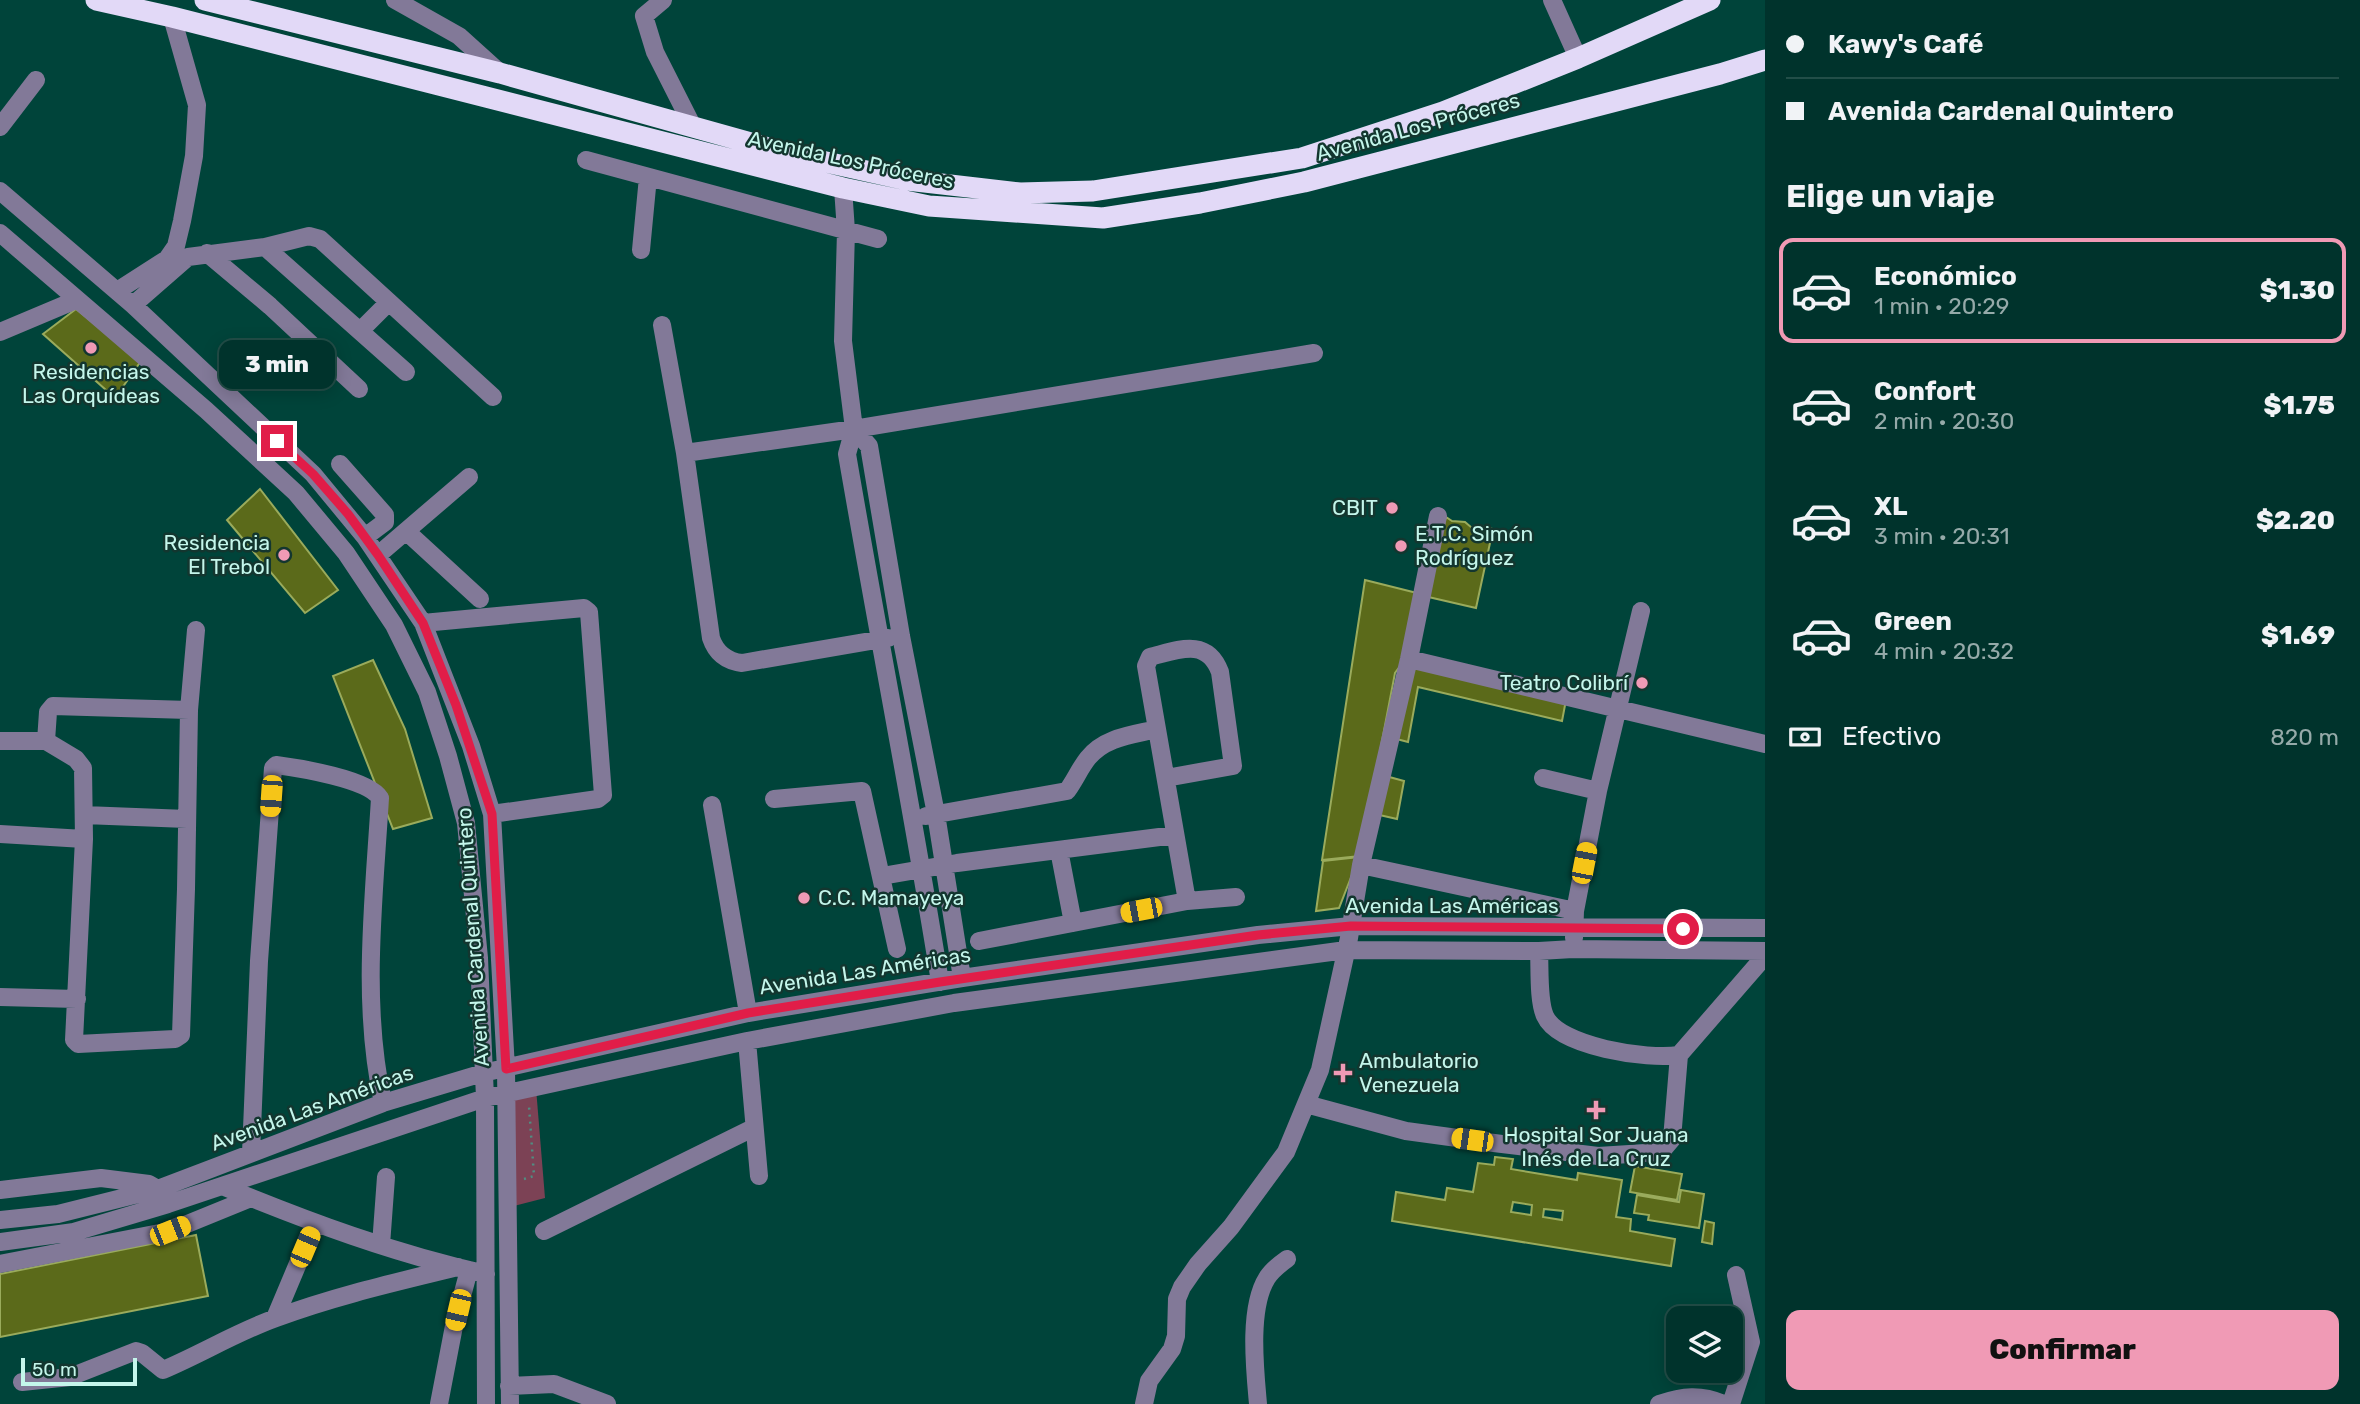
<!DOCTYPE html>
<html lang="es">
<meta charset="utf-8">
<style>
body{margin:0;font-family:Rubik,sans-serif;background:#0e3f38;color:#f1f3f6;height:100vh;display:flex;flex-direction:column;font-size:26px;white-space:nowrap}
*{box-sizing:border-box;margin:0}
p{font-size:23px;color:#95aaa9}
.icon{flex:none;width:38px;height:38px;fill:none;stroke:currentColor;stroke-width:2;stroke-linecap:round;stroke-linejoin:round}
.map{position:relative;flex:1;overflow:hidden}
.details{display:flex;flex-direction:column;background:#00332c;width:595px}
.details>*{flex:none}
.top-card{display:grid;align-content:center;height:154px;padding:0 21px;background:#00332c}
.buttons{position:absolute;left:1666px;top:1306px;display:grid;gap:14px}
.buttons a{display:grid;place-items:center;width:77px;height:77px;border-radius:14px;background:#00332c;box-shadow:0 4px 18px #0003,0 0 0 2px #224e48;font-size:35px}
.scale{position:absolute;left:21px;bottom:18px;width:116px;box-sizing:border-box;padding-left:7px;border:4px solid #c4f6eb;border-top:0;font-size:19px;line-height:24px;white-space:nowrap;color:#c4f6eb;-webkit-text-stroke:5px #13362f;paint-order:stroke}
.end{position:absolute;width:32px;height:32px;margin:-16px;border:9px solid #e11d48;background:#fff;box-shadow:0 0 0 4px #fff}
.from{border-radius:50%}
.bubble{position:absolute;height:49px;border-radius:14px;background:#00332c;box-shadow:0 4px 18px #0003,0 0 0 2px #224e48;font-size:23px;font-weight:800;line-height:49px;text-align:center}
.car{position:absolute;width:21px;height:42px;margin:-21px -10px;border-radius:9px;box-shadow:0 0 5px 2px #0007;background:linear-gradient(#f5c518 24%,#345 0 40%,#f5c518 0 76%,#345 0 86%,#f5c518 0)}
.top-card b{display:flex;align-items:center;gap:24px;height:66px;font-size:26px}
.top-card b+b{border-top:2px solid #224e48}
.top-card i{width:18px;height:18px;background:#f1f3f6}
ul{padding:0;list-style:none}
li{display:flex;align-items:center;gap:21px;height:105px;margin:0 14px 10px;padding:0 7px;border:4px solid transparent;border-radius:14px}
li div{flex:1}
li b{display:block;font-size:26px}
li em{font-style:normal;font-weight:800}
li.selected{border-color:#f09ab5}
li>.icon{width:63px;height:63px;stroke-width:1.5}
h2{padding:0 21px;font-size:32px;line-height:84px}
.pay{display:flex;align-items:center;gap:18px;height:77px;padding:0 21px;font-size:26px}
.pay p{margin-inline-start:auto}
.cta{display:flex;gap:14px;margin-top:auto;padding:14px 21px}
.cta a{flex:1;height:80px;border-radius:14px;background:#f09ab5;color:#111;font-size:28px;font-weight:800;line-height:80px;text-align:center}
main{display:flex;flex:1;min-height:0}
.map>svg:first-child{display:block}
.green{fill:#7c4255}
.building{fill:#5b6a1a;stroke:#9aab5c;stroke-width:2;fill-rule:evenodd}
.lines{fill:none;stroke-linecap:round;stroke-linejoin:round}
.path{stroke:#508d82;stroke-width:2.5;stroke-dasharray:2 5;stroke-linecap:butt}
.minor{stroke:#827998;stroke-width:18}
.highway{stroke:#e2d9f7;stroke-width:21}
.route{stroke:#e11d48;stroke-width:9}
.poi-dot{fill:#f09ab5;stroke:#13362f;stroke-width:2.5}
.labels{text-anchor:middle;stroke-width:5;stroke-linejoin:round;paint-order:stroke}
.street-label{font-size:21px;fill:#c4f6eb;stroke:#13362f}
.poi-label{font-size:21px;fill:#c4f6eb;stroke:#13362f;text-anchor:end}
</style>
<main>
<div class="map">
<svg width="1765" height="1404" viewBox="0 0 1765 1404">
<rect width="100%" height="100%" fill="#00443a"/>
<path class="green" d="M536,1088L545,1198L506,1208L507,1095Z"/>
<path class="building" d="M76,309L141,361L115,398L43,334Z
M260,489L338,590L305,613L227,520Z
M1446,517L1452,521L1465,522L1472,528L1476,525L1493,529L1476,608L1424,596Z
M1365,580L1417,593L1407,657L1395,673L1360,856L1322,860Z
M373,660L405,729L432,818L393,829L333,676Z
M1410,662L1566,700L1562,721L1418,687L1408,742L1389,737Z
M1382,775L1404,781L1397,819L1375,814Z
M1359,857L1339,908L1316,911L1323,861Z
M1495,1157L1513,1159L1511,1169L1577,1180L1578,1173L1622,1180L1616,1217L1631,1219L1630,1231L1675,1239L1671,1266L1392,1221L1396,1192L1445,1200L1447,1188L1473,1192L1478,1163L1494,1165ZM1513,1202L1532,1205L1531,1215L1511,1212ZM1544,1209L1563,1211L1562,1220L1543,1217Z
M1635,1166L1682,1174L1677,1200L1630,1192Z
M1681,1190L1704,1194L1699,1228L1648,1220L1649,1215L1634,1213L1637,1195L1679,1202Z
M1705,1221L1714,1223L1712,1244L1702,1242Z
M196,1235L208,1296L0,1337V1274Z"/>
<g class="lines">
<path class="path" d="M524,1179L534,1176L529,1106"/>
<path class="minor" d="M395,0L459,36L500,73
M663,0L644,16L655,52L693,127
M1552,0L1578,58
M0,127L36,80
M586,160L878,239
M843,188L846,231L843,341L854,429L847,454C877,630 912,805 940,982
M0,191L133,305L313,474L365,537L423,623L471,746L492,814L506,1069L510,1404
M0,233L206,410L296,493L346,553L394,625L427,692L448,756L466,823L479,958L485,1098L486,1404
M265,247L406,372
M641,250L648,177
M207,253L270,306L359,389
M117,291L167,259L176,246L182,221L194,156L197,105L172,17
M133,305L188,257L265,247L309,236L320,239L331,249L493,397
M662,325L685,453L711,638C716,653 726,661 742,663L888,638
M360,331L389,302
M0,332L76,300
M854,429L869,446L901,636L936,814L962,978
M685,453L854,429L1314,353
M340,464L385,515V522L365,537
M407,532L480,599
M378,555L469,477
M423,623L584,608L589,612L603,795L598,799L492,814
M1409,659L1765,744
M0,741H46L48,712L53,706L189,710L196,630
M46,741L76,759L83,768L84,839L74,1040L78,1044L175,1039L181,1035L186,889L189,710
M1543,778L1598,791
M774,799L862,791L897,949
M712,805L748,1013
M84,815L187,819
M926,816L1067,791C1075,780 1080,768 1088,758C1105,737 1132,735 1157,729
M0,834L84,839
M1059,850L1073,923
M1361,865L1575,911
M882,876L957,863L1175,835
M1187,901L1236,897
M1574,938L1575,911L1598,791L1641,611
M979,941L1187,901L1146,666L1150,657C1178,650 1207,637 1220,672L1233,766L1166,778
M1539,951C1540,968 1538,1001 1545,1016C1559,1047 1648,1060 1679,1055L1765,956
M0,997L77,999
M747,1041L759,1176
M1306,1104L1406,1131L1494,1143L1598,1156L1661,1152L1672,1139L1679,1055
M251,1153L259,961L273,768L276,765C299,768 368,779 380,798C374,899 361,1003 383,1103
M222,1186C307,1221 395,1254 486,1274
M0,1190L101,1178L149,1184L156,1188
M0,1220L58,1214L158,1189L383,1103L483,1073L748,1013L962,978L1258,935L1351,926L1765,928
M544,1231L753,1128
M0,1242L74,1232L168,1204L485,1098L747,1041L954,1003L1346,950L1539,951L1573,949L1765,951
M381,1245L386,1177
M0,1264L170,1231L251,1198
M275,1318L315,1223
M22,1382L70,1377L136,1351L142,1353L163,1370C201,1354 237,1332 276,1318C335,1296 397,1282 458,1267
M509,1386L554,1384L607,1404
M439,1404L454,1326L469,1270
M1144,1404L1149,1381L1172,1349L1176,1336L1177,1299L1182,1287L1198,1264L1231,1227L1286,1152L1320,1070L1349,938L1361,865L1409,659L1438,516
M1258,1404C1255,1370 1248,1308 1267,1278C1272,1270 1280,1264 1287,1259
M1659,1404C1683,1396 1700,1394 1724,1404
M1731,1404L1751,1342L1736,1275"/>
<path class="highway" d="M96,0L172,17L843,188L929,206L1103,218L1200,203L1304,182L1720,74L1765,60
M205,0L500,73L790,154L907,180L1020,193L1093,191L1302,158L1443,112L1578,58L1710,0"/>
</g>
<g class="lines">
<path class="route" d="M277,441L313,474L348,514L378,555L423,623L456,705L492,814L506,1069L748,1013L940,982L1258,935L1351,926L1683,929"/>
</g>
<g class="poi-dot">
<circle cx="91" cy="348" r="7"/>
<circle cx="1392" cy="508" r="7"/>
<circle cx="1401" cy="546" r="7"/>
<circle cx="284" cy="555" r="7"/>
<circle cx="1642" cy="683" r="7"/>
<circle cx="804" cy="898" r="7"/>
<path d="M1339.5 1062.5h7v7h7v7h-7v7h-7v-7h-7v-7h7z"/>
<path d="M1592.5 1099.5h7v7h7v7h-7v7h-7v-7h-7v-7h7z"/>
</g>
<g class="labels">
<g class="street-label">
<text transform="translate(1418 127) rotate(-15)" y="7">Avenida Los Próceres</text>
<text transform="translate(851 160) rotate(12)" y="7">Avenida Los Próceres</text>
<text x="1452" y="913">Avenida Las Américas</text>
<text transform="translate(473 937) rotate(-94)" y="7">Avenida Cardenal Quintero</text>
<text transform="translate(865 971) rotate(-9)" y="7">Avenida Las Américas</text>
<text transform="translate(312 1108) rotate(-20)" y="7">Avenida Las Américas</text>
</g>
<g class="poi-label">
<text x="91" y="379" text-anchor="middle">Residencias<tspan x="91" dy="24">Las Orquídeas</tspan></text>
<text x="1378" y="515">CBIT</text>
<text x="1415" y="541" text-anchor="start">E.T.C. Simón<tspan x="1415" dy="24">Rodríguez</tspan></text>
<text x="270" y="550">Residencia<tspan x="270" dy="24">El Trebol</tspan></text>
<text x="1628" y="690">Teatro Colibrí</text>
<text x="818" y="905" text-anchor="start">C.C. Mamayeya</text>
<text x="1359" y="1068" text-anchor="start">Ambulatorio<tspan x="1359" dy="24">Venezuela</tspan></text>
<text x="1596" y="1142" text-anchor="middle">Hospital Sor Juana<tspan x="1596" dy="24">Inés de La Cruz</tspan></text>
</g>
</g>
</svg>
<div class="buttons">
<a><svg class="icon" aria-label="layers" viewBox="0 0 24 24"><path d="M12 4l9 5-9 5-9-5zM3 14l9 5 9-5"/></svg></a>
</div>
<div class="scale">50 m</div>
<i class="end from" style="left:1683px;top:929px"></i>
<i class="end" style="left:277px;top:441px"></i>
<div class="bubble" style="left:219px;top:340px;width:116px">3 min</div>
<i class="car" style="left:271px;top:796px;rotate:184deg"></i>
<i class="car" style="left:1584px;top:863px;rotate:11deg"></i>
<i class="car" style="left:1141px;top:910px;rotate:259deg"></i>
<i class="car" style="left:1472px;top:1140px;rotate:278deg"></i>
<i class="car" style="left:170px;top:1231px;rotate:68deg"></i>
<i class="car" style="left:305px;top:1247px;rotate:23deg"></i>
<i class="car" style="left:458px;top:1310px;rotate:193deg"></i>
</div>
<section class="details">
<div class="top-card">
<b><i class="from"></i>Kawy's Café</b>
<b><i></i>Avenida Cardenal Quintero</b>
</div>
<h2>Elige un viaje</h2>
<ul>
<li class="selected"><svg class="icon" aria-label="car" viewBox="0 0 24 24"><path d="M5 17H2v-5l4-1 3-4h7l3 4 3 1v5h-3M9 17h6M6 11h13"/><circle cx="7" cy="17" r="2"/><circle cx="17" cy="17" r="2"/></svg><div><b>Económico</b><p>1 min · 20:29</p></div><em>$1.30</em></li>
<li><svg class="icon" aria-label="car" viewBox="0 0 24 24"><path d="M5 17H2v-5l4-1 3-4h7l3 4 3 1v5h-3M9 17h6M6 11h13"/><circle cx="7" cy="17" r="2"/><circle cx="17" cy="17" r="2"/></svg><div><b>Confort</b><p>2 min · 20:30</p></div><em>$1.75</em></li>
<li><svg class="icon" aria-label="car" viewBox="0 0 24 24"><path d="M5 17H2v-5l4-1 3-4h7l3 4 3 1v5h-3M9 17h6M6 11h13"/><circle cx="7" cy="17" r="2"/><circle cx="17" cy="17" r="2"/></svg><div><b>XL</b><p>3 min · 20:31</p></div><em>$2.20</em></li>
<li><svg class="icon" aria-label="car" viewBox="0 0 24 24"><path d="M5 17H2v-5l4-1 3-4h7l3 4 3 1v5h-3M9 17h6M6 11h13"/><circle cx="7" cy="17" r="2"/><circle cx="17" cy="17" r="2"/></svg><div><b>Green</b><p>4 min · 20:32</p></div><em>$1.69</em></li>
</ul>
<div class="pay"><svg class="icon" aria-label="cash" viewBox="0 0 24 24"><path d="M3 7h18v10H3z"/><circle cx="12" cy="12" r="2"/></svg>Efectivo<p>820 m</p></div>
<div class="cta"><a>Confirmar</a></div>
</section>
</main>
